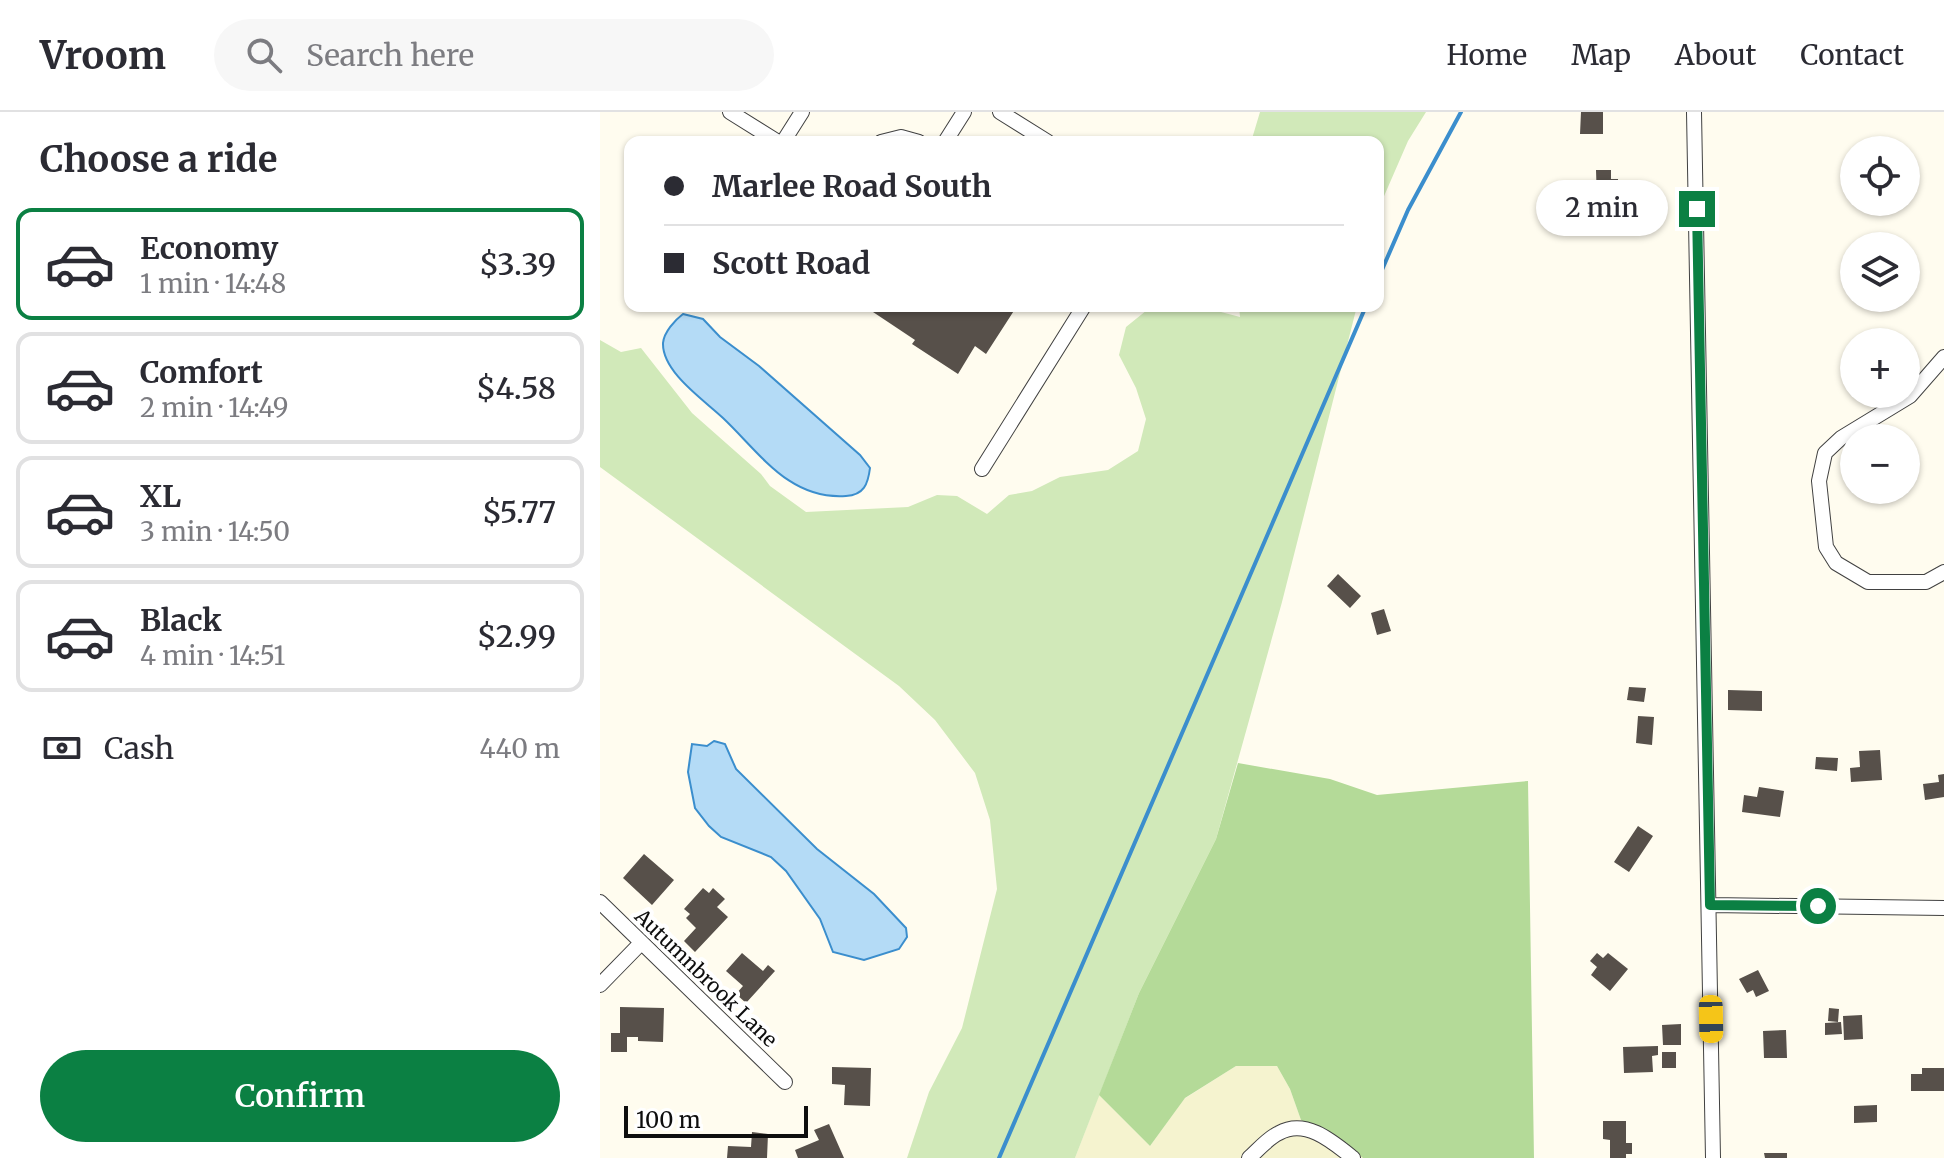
<!DOCTYPE html>
<meta charset="utf-8">
<style>
body{margin:0;font-family:Merriweather,serif;background:#f7f7f7;color:#2b2b33;height:100vh;display:flex;flex-direction:column;font-size:30px;white-space:nowrap}
*{box-sizing:border-box;margin:0}
p{font-size:26px;color:#7c7c81}
.icon{flex:none;width:44px;height:44px;fill:none;stroke:currentColor;stroke-width:2;stroke-linecap:round;stroke-linejoin:round}
.map{position:relative;flex:1;overflow:hidden}
.drawer{display:flex;flex-direction:column;background:#fff;width:600px}
.drawer>*{flex:none}
.guide{position:absolute;left:24px;top:24px;width:760px;height:176px;border-radius:16px;box-shadow:0 2px 6px #0004;display:grid;align-content:center;height:176px;padding:0 40px;background:#fff}
.controls{position:absolute;left:1240px;top:24px;display:grid;gap:16px}
.controls a{display:grid;place-items:center;width:80px;height:80px;border-radius:50%;background:#fff;box-shadow:0 2px 6px #0004;font-size:40px}
.scale{position:absolute;left:24px;bottom:20px;width:184px;box-sizing:border-box;padding-left:8px;border:4px solid #0e0e0e;border-top:0;font-size:22px;line-height:28px;white-space:nowrap;color:#0e0e0e;-webkit-text-stroke:6px #fff;paint-order:stroke}
.end{position:absolute;width:36px;height:36px;margin:-18px;border:10px solid #0b8043;background:#fff;box-shadow:0 0 0 4px #fff}
.from{border-radius:50%}
.bubble{position:absolute;height:56px;border-radius:28px;background:#fff;box-shadow:0 2px 6px #0004;font-size:26px;font-weight:600;line-height:56px;text-align:center}
.car{position:absolute;width:24px;height:48px;margin:-24px -12px;border-radius:10px;box-shadow:0 0 6px 2px #0007;background:linear-gradient(#f5c518 24%,#345 0 40%,#f5c518 0 76%,#345 0 86%,#f5c518 0)}
.guide b{display:flex;align-items:center;gap:28px;height:76px;font-size:30px}
.guide b+b{border-top:2px solid #e1e1e2}
.guide i{width:20px;height:20px;background:#2b2b33}
ul{padding:0;list-style:none}
li{display:flex;align-items:center;gap:24px;height:112px;margin:0 16px 12px;padding:0 24px;border:4px solid #e1e1e2;border-radius:16px}
li div{flex:1}
li b{display:block;font-size:30px}
li em{font-style:normal;font-weight:600}
li.on{border-color:#0b8043}
li>.icon{width:72px;height:72px;stroke-width:1.5}
h2{padding:0 40px;font-size:36px;line-height:96px}
.pay{display:flex;align-items:center;gap:20px;height:88px;padding:0 40px;font-size:30px}
.pay p{margin-inline-start:auto}
.button{display:flex;gap:16px;margin-top:auto;padding:16px 40px}
.button a{flex:1;height:92px;border-radius:48px;background:#0b8043;color:#fff;font-size:32px;font-weight:600;line-height:92px;text-align:center}
header{display:flex;align-items:center;gap:48px;box-sizing:border-box;height:112px;padding:0 40px;background:#fff;border-bottom:2px solid #e1e1e2}
header strong{font-size:38px}
nav{display:flex;gap:44px;margin-inline-start:auto;font-size:28px}
.search{width:560px;height:72px;background:#f7f7f7;display:flex;align-items:center;gap:20px;box-sizing:border-box;padding:0 28px;border-radius:44px;color:#7c7c81;font-size:30px}
main{display:flex;flex:1;min-height:0}
.map>svg:first-child{display:block}
.farmland{fill:#f5f3cf}
.green{fill:#d1e9b9}
.forest{fill:#b4da98}
.water{fill:#b4dbf6;stroke:#3b8ecd;stroke-width:2}
.lines{fill:none;stroke-linecap:round;stroke-linejoin:round}
.stream{stroke:#3b8ecd;stroke-width:4}
.building{fill:#57504a}
.minor-casing{stroke:#414141;stroke-width:16}
.minor{stroke:#fff;stroke-width:14}
.route{stroke:#0b8043;stroke-width:10}
.labels{text-anchor:middle;stroke-width:8;stroke-linejoin:round;paint-order:stroke}
.street-label{font-size:20px;fill:#0e0e0e;stroke:#fff}
</style>
<header>
<strong>Vroom</strong>
<div class="search"><svg class="icon" aria-label="search" viewBox="0 0 24 24"><circle cx="10" cy="10" r="6"/><path d="M15 15l6 6"/></svg>Search here</div>
<nav><a>Home</a><a>Map</a><a>About</a><a>Contact</a></nav>
</header>
<main>
<section class="drawer">
<h2>Choose a ride</h2>
<ul>
<li class="on"><svg class="icon" aria-label="car" viewBox="0 0 24 24"><path d="M5 17H2v-5l4-1 3-4h7l3 4 3 1v5h-3M9 17h6M6 11h13"/><circle cx="7" cy="17" r="2"/><circle cx="17" cy="17" r="2"/></svg><div><b>Economy</b><p>1 min · 14:48</p></div><em>$3.39</em></li>
<li><svg class="icon" aria-label="car" viewBox="0 0 24 24"><path d="M5 17H2v-5l4-1 3-4h7l3 4 3 1v5h-3M9 17h6M6 11h13"/><circle cx="7" cy="17" r="2"/><circle cx="17" cy="17" r="2"/></svg><div><b>Comfort</b><p>2 min · 14:49</p></div><em>$4.58</em></li>
<li><svg class="icon" aria-label="car" viewBox="0 0 24 24"><path d="M5 17H2v-5l4-1 3-4h7l3 4 3 1v5h-3M9 17h6M6 11h13"/><circle cx="7" cy="17" r="2"/><circle cx="17" cy="17" r="2"/></svg><div><b>XL</b><p>3 min · 14:50</p></div><em>$5.77</em></li>
<li><svg class="icon" aria-label="car" viewBox="0 0 24 24"><path d="M5 17H2v-5l4-1 3-4h7l3 4 3 1v5h-3M9 17h6M6 11h13"/><circle cx="7" cy="17" r="2"/><circle cx="17" cy="17" r="2"/></svg><div><b>Black</b><p>4 min · 14:51</p></div><em>$2.99</em></li>
</ul>
<div class="pay"><svg class="icon" aria-label="cash" viewBox="0 0 24 24"><path d="M3 7h18v10H3z"/><circle cx="12" cy="12" r="2"/></svg>Cash<p>440 m</p></div>
<div class="button"><a>Confirm</a></div>
</section>
<div class="map">
<svg width="1344" height="1046" viewBox="0 0 1344 1046">
<rect width="100%" height="100%" fill="#fffcef"/>
<path class="farmland" d="M636,954H677L690,977L701,1008L741,1029L763,1046H475L499,983L550,1034L584,987Z"/>
<path class="green" d="M660,0H826L808,29L778,98V30H651Z
M552,194H618L621,200L640,205L639,194H757L682,490L616,727L539,881L475,1046H307L329,980L362,916L397,777L390,708L375,661L335,608L299,574L0,355V228L21,240L41,236L92,301L161,362L170,374L206,400L308,395L337,383L357,384L387,402L409,383L432,379L460,365L508,358L538,339L546,307L536,276L519,243L526,215Z"/>
<path class="forest" d="M638,651L730,667L777,683L928,669L934,1046H763L741,1029L701,1008L690,977L677,954H636L585,986L550,1034L499,983L539,881L616,727Z"/>
<path class="water" d="M83,202L103,207L120,225L159,254L260,343L270,356C268,372 264,383 246,384C189,388 160,341 123,306C104,288 62,260 63,231C64,220 75,208 83,202Z
M114,629L125,632L136,657L217,737L274,782L306,816L307,825L299,837L264,848L233,840L220,807L186,759L171,745L121,725L109,714L95,696L88,660L92,632L107,634Z"/>
<g class="lines">
<path class="stream" d="M778,167L808,98L861,0
M399,1046L766,194"/>
</g>
<path class="building" d="M981,0H1003V22H980Z
M996,58H1011V67H1018V75H1012L1011,90H997Z
M264,194H417L386,242L375,234L358,262L312,232L315,228Z
M738,462L761,484L750,496L727,474Z
M784,497L791,519L777,523L771,501Z
M1029,575L1046,576L1044,590L1027,588Z
M1128,578L1162,579V599L1128,598Z
M1038,604L1054,605L1052,633L1036,631Z
M1280,638L1282,668L1251,670L1250,656L1260,655L1259,639Z
M1216,645L1238,646L1237,659L1215,657Z
M1344,662V685L1325,688L1323,672L1339,670L1338,663Z
M1159,675L1184,679L1180,705L1142,700L1144,683L1157,685Z
M1038,714L1053,724L1029,760L1014,750Z
M44,742L74,768L52,793L23,766Z
M103,776L109,781L113,776L125,787L117,795L128,805L95,840L84,829L96,816L86,806L90,802L84,797Z
M142,841L163,859L168,853L175,859L146,891L136,882L143,874L126,859Z
M997,841L1003,846L1008,841L1028,857L1010,879L991,863L997,855L990,849Z
M1158,858L1169,879L1156,885L1153,878L1147,881L1139,867Z
M20,895L64,896L63,930L38,929V925H27V940H11V921H20Z
M1229,896L1239,897L1238,910L1228,909Z
M1262,903L1263,927L1244,928L1243,904Z
M1241,910L1242,922L1225,923V911Z
M1081,912V933H1063L1062,913Z
M1186,918L1187,946H1164L1163,919Z
M1058,934V943L1052,944L1053,960L1024,961L1023,935Z
M1062,940H1076V956H1062Z
M232,955L271,956L270,994L244,993L245,973L232,972Z
M1322,956H1344V979H1311V962H1322Z
M1277,993V1010L1254,1011V994Z
M1003,1009H1026V1031H1032V1042H1026V1046H1010V1028L1003,1027Z
M229,1012L244,1046H198L195,1038L219,1028L214,1018Z
M152,1020L168,1022L167,1046H127L128,1034L151,1035Z
M1164,1041H1187V1046H1165Z"/>
<g class="lines">
<g class="minor-casing">
<path id="minor" d="M130,0L178,30
M400,0L448,30
M1094,0L1113,1046
M183,30L202,0
M281,30L301,25L319,30
M345,30L364,0
M1344,245L1310,284L1241,326L1225,341L1219,369L1226,435L1236,451L1268,470H1326L1344,460
M382,357L484,194
M0,790L185,970
M1110,793L1344,796
M0,873L41,831
M649,1046C658,1038 668,1026 679,1021C706,1006 733,1030 753,1046"/>
</g>
<use href="#minor" class="minor"/>
</g>
<g class="lines">
<path class="route" d="M1097,97L1110,793L1218,794"/>
</g>
<g class="labels">
<g class="street-label">
<text transform="translate(106 866) rotate(44)" y="7">Autumnbrook Lane</text>
</g>
</g>
</svg>
<div class="controls">
<a><svg class="icon" aria-label="locate" viewBox="0 0 24 24"><circle cx="12" cy="12" r="6"/><path d="M12 2v4M12 18v4M2 12h4M18 12h4"/></svg></a>
<a><svg class="icon" aria-label="layers" viewBox="0 0 24 24"><path d="M12 4l9 5-9 5-9-5zM3 14l9 5 9-5"/></svg></a>
<a>+</a>
<a>−</a>
</div>
<div class="scale">100 m</div>
<i class="end from" style="left:1218px;top:794px"></i>
<i class="end" style="left:1097px;top:97px"></i>
<div class="bubble" style="left:936px;top:68px;width:132px">2 min</div>
<i class="car" style="left:1111px;top:907px;rotate:179deg"></i>
<div class="guide">
<b><i class="from"></i>Marlee Road South</b>
<b><i></i>Scott Road</b>
</div>
</div>
</main>
